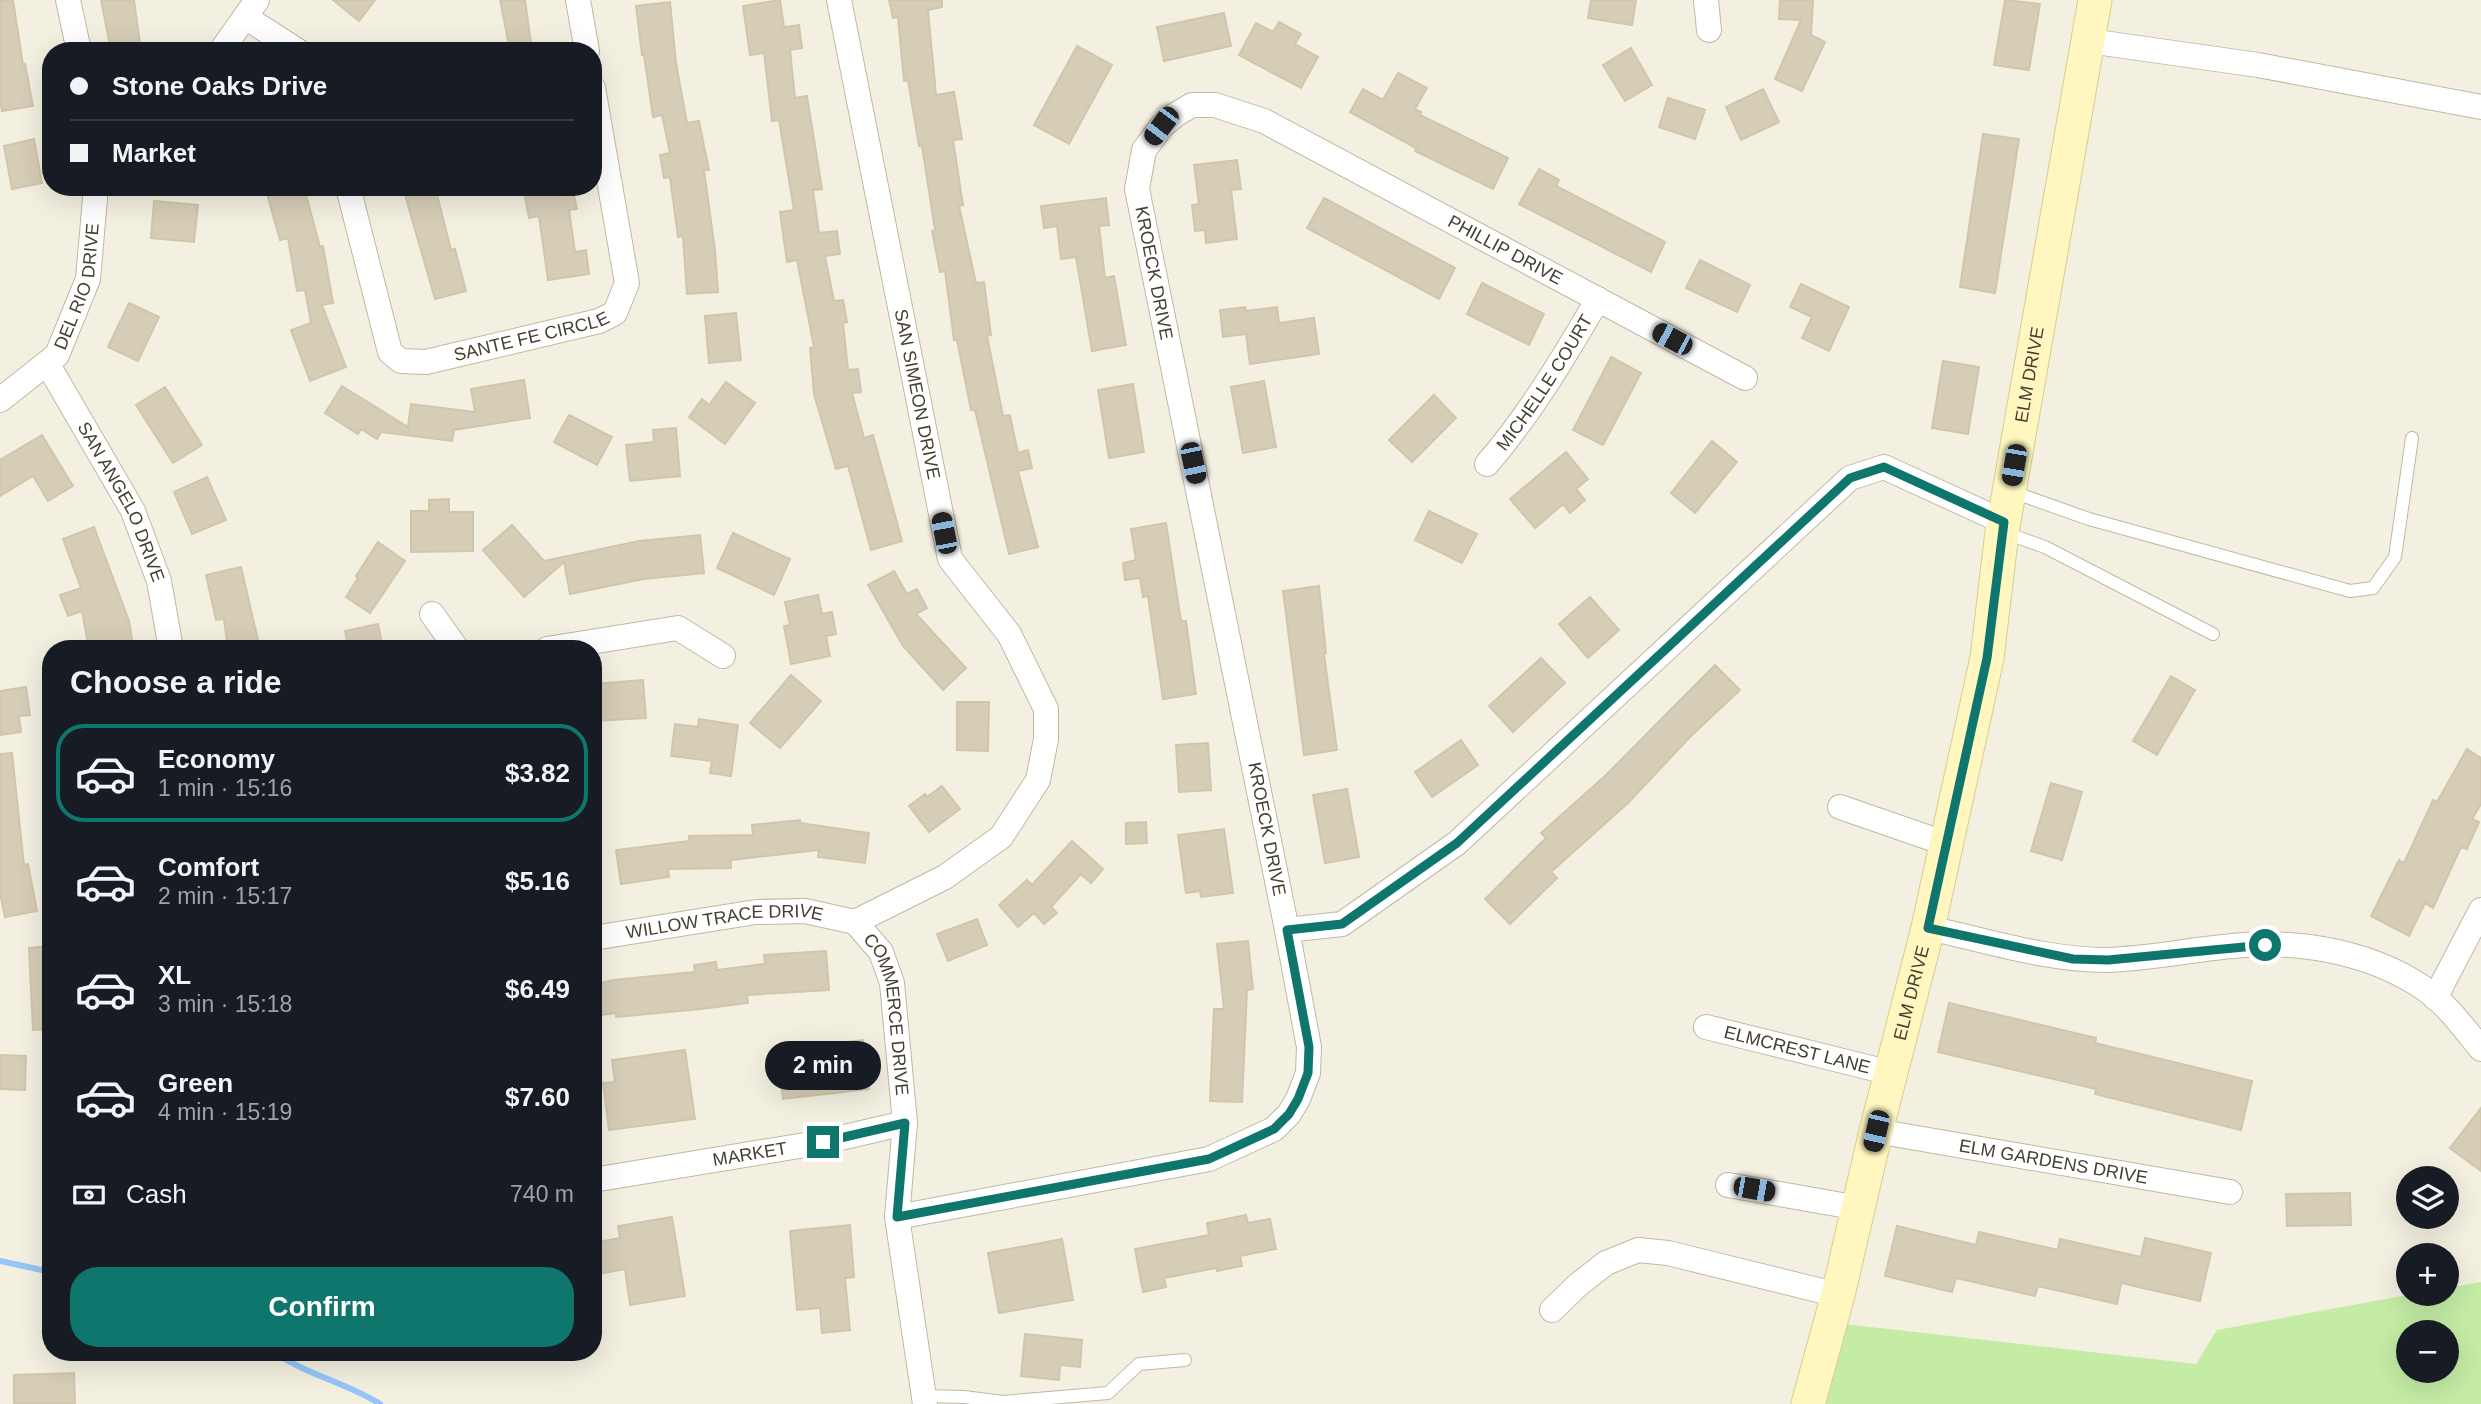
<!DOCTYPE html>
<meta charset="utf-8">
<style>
body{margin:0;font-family:Arial,sans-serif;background:#20242c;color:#f1f3f6;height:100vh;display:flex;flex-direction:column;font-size:26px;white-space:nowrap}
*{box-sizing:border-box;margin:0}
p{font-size:23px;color:#9ea1a6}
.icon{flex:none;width:38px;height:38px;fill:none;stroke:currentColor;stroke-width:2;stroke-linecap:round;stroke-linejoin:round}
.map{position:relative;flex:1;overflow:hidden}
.side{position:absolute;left:42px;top:640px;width:560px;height:721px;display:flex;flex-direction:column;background:#171b24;border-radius:28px;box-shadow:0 7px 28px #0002}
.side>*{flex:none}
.hud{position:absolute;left:42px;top:42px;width:560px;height:154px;border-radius:28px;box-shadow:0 7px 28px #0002;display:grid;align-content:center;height:154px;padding:0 28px;background:#171b24}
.controls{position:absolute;left:2396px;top:1166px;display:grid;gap:14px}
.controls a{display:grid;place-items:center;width:63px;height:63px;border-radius:50%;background:#171b24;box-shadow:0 7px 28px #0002;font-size:35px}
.end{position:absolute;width:32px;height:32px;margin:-16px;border:9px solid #0f766e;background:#fff;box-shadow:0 0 0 4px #fff}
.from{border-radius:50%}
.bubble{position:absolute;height:49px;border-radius:24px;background:#171b24;box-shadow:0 7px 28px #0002;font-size:23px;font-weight:700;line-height:49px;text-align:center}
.car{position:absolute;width:21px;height:42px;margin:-21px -10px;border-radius:9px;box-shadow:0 0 5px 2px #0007;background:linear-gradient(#222 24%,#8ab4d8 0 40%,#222 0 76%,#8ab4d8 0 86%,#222 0)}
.hud b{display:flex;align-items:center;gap:24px;height:66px;font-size:26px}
.hud b+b{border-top:2px solid #363941}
.hud i{width:18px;height:18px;background:#f1f3f6}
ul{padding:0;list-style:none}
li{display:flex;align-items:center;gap:21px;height:98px;margin:0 14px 10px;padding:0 14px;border:4px solid transparent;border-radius:28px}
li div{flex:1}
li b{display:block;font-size:26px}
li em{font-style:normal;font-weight:700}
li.current{border-color:#0f766e}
li>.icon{width:63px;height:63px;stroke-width:1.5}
h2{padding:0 28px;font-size:32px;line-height:84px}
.pay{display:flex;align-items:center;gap:18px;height:77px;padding:0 28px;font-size:26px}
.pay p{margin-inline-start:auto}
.action{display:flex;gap:14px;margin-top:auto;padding:14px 28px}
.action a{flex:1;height:80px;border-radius:28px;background:#0f766e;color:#fff;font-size:28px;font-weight:700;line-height:80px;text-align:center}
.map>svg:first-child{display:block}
.green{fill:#c4eca5;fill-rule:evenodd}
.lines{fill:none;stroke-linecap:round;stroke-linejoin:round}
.stream{stroke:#96c5f7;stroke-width:6}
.building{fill:#d5cdb6;stroke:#d1c6a9;stroke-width:2}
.lane-casing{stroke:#bfb9a4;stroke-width:14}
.street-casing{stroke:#bfb9a4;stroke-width:26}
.secondary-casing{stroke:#d7cd8c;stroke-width:35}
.lane{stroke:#fff;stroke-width:12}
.street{stroke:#fff;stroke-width:24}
.secondary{stroke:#fff7bf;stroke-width:33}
.route{stroke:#0f766e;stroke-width:9}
.labels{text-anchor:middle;stroke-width:5;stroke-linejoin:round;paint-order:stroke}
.street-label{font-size:18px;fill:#453f32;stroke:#fff}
</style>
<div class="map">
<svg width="2481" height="1404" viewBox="0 0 2481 1404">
<rect width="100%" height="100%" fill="#f3f0e1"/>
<path class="green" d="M2481,1282V1404H1826L1844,1324L2196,1364L2217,1330L2418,1293H2446L2447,1288ZM2408,1332H2446V1370H2408Z"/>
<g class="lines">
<path class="stream" d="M0,1261L51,1272
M276,1353C307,1375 347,1383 380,1404"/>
</g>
<path class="building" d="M0,0H13L23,65L25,64L33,106L2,111L0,99Z
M101,0H134L141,51H111Z
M333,0H375L359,21Z
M500,0H525L532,51H510Z
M780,0L784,27L799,25L802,48L790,50L795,98L807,96L822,189L813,190L819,233L837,231L840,254L825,256L834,301L843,300L847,322L843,323L848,370L858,369L861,392L852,393L864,438L873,435L902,541L871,550L848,466L836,469L814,394L810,348L814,347L797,260L787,262L780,212L794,210L779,120L772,121L764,53L750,55L743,6Z
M889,0H942V7L928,10L936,95L954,92L962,139L953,140L963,205L959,206L976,283L984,282L991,335L987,336L1003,416L1010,415L1018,453L1028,450L1032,468L1018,471L1038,547L1009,554L975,410H971L957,340H954L945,271L940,272L932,231L935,230L922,146H919L908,80L904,81L898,17L893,18Z
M1591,0H1636L1632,25L1588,18Z
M1780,0H1813L1811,35L1825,42L1802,91L1775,79L1801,20L1779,19Z
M2005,0L2040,4L2029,70L1994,65Z
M670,2L676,63L687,123L699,121L709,170H704L715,250L718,292L687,294L683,236L678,237L670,177L664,178L660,155L670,153L662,115L653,117L644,55H642L636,6Z
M1224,13L1231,46L1164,61L1157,27Z
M1279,22L1301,34L1295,44L1318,57L1301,88L1239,55L1256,23L1273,32Z
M1077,46L1112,65L1069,144L1034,125Z
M1631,48L1652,85L1625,101L1603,65Z
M1398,73L1427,88L1415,109L1421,112L1420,115L1508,158L1493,189L1415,151L1416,148L1350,112L1363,89L1383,100Z
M1763,89L1779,122L1741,140L1726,107Z
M1668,98L1705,110L1695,139L1659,127Z
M1983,134L2019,139L1995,293L1960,287Z
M34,139L42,183L12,189L4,146Z
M1237,160L1241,189L1231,190L1237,239L1206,243L1205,230L1195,231L1192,205L1199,204L1194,165Z
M1539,169L1559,180L1556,186L1665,242L1651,272L1519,204Z
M265,187H304L320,247L323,246L333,303L322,305L346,367L310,381L291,330L311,323L305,290L297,291L288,238L280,240Z
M435,187L451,250L455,249L466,291L435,299L405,195Z
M523,187H572L577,209L569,210L575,252L586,250L589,274L548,280L539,216L529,218Z
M1106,198L1109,225L1099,226L1105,278L1114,276L1126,345L1092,351L1076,257L1061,259L1057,226L1044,228L1041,206Z
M1324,198L1455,268L1439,299L1307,228Z
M154,201L198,205L194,242L151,238Z
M1700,260L1750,285L1737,312L1686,288Z
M1482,283L1544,314L1529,345L1467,314Z
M1801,284L1849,307L1829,351L1802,338L1812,317L1790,307Z
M129,303L159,317L138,361L108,347Z
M1245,307L1246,311L1277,307L1279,323L1314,318L1319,354L1250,364L1246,334L1223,337L1220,310Z
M736,313L741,360L709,363L705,316Z
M1611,357L1641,373L1603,445L1573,430Z
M1943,361L1979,367L1968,434L1932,428Z
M524,380L530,418L454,430L452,441L381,432L377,439L361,429L358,434L325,413L342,386L408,427L411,404L475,412L471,389Z
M1264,381L1276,447L1243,453L1231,387Z
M726,382L755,403L725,444L689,417L702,399L709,405Z
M1133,384L1144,452L1109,458L1098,390Z
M165,387L202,445L173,463L136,405Z
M1434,395L1456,418L1412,462L1389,440Z
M569,415L612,437L597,465L554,442Z
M676,428L680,476L630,481L626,445L654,442L653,430Z
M42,435L73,486L48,501L33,476L0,496V460Z
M1712,441L1737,462L1695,513L1671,493Z
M1566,452L1588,479L1576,489L1585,500L1570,513L1563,504L1535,528L1510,499Z
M207,477L226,520L192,534L174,492Z
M449,499V512H473V551L411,552V511H429V500Z
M1429,511L1477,534L1462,563L1415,540Z
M1166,523L1181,621H1186L1196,694L1163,699L1148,596L1143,597L1140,578L1125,580L1123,563L1136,560L1131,529Z
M512,525L544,561L639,541L700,535L704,573L643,579L570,594L564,562L524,597L483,550Z
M94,527L129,621L133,646L112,649H89L82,611L68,616L60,595L81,588L63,539Z
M733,533L790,559L774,595L717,568Z
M378,542L405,561L370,613L346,597L358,578L356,576Z
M241,567L260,649H228L224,619L216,620L206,575Z
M894,571L907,594L917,589L927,608L916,614L966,668L943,690L903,646L868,585Z
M1319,586L1326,653L1324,654L1337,750L1304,755L1283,591Z
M818,595L822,614L832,612L836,634L826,636L830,656L791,664L784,626L790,625L785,602Z
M1590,597L1619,630L1588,658L1559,624Z
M378,624L383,649H349L345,631Z
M1541,658L1565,683L1513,732L1489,706Z
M1715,665L1740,690L1690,737L1628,803L1551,872L1557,878L1510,924L1485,899L1546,838L1541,833L1605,776Z
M791,675L821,701L780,748L750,723Z
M2171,676L2195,690L2157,755L2133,741Z
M643,680L646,718L593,721V684Z
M26,687L30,715L19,716L21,732L0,735V691Z
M957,702H989L988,751L957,750Z
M699,719L738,725L731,776L710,773L712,761L671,756L675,724L698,727Z
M1461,740L1478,765L1432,797L1415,772Z
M1208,743L1211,790L1179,792L1176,745Z
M2467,749L2481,758V804L2472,819L2479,822L2467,849L2461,847L2433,908L2425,903L2409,936L2371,916L2399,860L2404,863L2433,800L2437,802Z
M12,753L24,865L28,864L37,911L5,917L0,893V754Z
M2051,783L2082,792L2062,860L2031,851Z
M942,786L960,809L929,832L909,806L925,794L927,797Z
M1347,789L1359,857L1325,863L1313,795Z
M800,820V823L869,833L865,863L818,857L819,850L731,860V868L668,869L669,877L621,884L616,850L689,841V836L753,835L752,825Z
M1146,822L1147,843L1126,844V823Z
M1224,829L1233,893L1201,897L1200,891L1186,893L1178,835Z
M1072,841L1103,869L1091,883L1081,874L1051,907L1057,913L1044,924L1034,913L1018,927L999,905L1027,880L1032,885Z
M977,919L987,945L948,961L937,934Z
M1248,941L1253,989L1247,990L1242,1102L1210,1101L1214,1009H1224L1217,944Z
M51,946V1029L33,1030L29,948Z
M826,951L829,990L747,995L748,1003L701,1009L616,1017V1013L593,1016V985L613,980L695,972L694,965L716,962L717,970L765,964L764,955Z
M1949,1003L2096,1038L2095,1043L2252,1081L2241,1130L2095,1094L2096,1089L1938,1052Z
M863,1040L869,1089L783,1099L777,1050Z
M685,1050L695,1119L609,1130L603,1083L615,1082L612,1060Z
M0,1055L26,1056L25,1090L0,1089Z
M2481,1108V1171L2450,1148Z
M2350,1193L2351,1225L2287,1226L2286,1194Z
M1246,1215L1248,1223L1270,1219L1276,1249L1240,1256L1242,1266L1217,1271L1216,1268L1164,1278L1166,1287L1143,1292L1135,1249L1209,1235L1207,1223Z
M672,1217L685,1296L630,1305L625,1269L593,1275V1243L620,1238L618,1226Z
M850,1225L854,1277L845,1278L850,1330L822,1333L820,1308L797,1310L790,1231Z
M1897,1226L1976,1245L1979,1232L2058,1250L2060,1239L2141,1257L2145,1238L2211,1253L2200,1301L2121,1283L2117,1304L2038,1286L2035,1296L1956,1278L1952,1292L1885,1276Z
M1062,1239L1073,1300L999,1313L988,1253Z
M1025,1334L1082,1340L1080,1367L1060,1365L1059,1380L1021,1376Z
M74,1373L75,1404H14V1375Z"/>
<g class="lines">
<g class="lane-casing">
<path id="lane" d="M2010,491L2089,519L2350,591L2373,588L2395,557L2412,438
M2003,532L2045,547L2213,634
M924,1396L964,1397L1003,1402L1108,1393L1139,1364L1185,1360"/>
</g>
<g class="street-casing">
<g id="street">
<path d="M68,0L79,51"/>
<path d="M578,0L587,51"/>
<path id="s1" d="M839,0L950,559L1009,634L1046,709V739L1038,780L1001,837L945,877L855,922"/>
<path d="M1706,0L1709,30"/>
<path d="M245,17L298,51"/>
<path d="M2089,41L2258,65L2481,107"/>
<path d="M221,51L257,0"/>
<path id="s2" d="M348,187L390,352L401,361L426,362L599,321L615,313L627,283L593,88"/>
<path id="s3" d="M47,363L133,511L159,581L171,649"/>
<path id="s4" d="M0,400L57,355L88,279L96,187"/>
<path id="s5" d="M1487,464C1531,413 1564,357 1598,299"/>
<path d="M432,614L457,649"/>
<path d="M547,649L678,628L723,656"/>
<path d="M1840,807L1947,844"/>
<path id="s6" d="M855,922L881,952L892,983L905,1123L897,1217L925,1404"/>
<path d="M1928,928C1986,940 2046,960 2106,960C2152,959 2198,948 2244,945C2304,941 2371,953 2422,987C2446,1003 2463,1027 2481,1049"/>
<path d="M1287,930L1342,924L1457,843L1850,478L1884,467L2004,522"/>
<path id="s7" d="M593,938L756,912L805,911L855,922"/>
<path d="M2435,998L2481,910"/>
<path id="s8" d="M1706,1027L1891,1073"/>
<path id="s9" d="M1876,1131L2230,1192"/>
<path id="s10" d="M593,1180L823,1142L905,1123"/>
<path d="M1728,1185L1859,1208"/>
<path id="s11" d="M897,1217L1209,1159L1274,1129L1289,1114L1298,1099L1308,1073L1309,1047L1287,930L1137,189L1144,150L1162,126L1175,115L1192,105H1215L1264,121L1745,378"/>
<path d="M1552,1310L1579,1284L1606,1263L1638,1250L1668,1253L1838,1295"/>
</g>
</g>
<g class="secondary-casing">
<g id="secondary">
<path id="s12" d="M1808,1404L1838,1295L1876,1131L1928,928L1987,658L2002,532L2095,0"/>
</g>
</g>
<use href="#lane" class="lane"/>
<use href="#street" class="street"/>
<use href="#secondary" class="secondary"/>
</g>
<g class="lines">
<path class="route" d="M823,1142L905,1123L897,1217L1209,1159L1274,1129L1289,1114L1298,1099L1308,1073L1309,1047L1287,930L1342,924L1457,843L1850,478L1884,467L2004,522L1987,658L1928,928L2073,959L2108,960L2265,945"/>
</g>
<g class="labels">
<g class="street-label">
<text dy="6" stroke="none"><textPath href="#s11" startOffset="1811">PHILLIP DRIVE</textPath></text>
<text transform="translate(1154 273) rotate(79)" y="6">KROECK DRIVE</text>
<text dy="6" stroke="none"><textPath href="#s4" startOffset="145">DEL RIO DRIVE</textPath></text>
<text dy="6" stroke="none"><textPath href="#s2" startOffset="318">SANTE FE CIRCLE</textPath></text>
<text dy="6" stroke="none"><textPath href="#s12" startOffset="1054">ELM DRIVE</textPath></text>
<text dy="6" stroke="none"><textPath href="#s5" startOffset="100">MICHELLE COURT</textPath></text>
<text dy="6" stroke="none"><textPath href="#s1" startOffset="402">SAN SIMEON DRIVE</textPath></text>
<text dy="6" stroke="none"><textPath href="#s3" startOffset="158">SAN ANGELO DRIVE</textPath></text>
<text transform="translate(1267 829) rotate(79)" y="6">KROECK DRIVE</text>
<text dy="6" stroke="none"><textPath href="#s7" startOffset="133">WILLOW TRACE DRIVE</textPath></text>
<text dy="6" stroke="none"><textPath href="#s12" startOffset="424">ELM DRIVE</textPath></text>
<text dy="6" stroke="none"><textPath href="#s6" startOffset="102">COMMERCE DRIVE</textPath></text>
<text dy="6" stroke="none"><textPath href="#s8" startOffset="94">ELMCREST LANE</textPath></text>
<text dy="6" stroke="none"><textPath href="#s10" startOffset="159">MARKET</textPath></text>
<text dy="6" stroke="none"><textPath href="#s9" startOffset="180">ELM GARDENS DRIVE</textPath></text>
</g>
</g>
</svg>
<div class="controls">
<a><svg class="icon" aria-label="layers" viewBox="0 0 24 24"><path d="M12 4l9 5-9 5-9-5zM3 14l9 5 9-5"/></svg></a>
<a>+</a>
<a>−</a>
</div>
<i class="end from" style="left:2265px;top:945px"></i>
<i class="end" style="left:823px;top:1142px"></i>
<div class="bubble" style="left:765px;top:1041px;width:116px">2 min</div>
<i class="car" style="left:1161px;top:126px;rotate:217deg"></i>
<i class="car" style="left:1672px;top:339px;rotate:298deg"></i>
<i class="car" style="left:1193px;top:463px;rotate:168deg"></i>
<i class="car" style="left:2014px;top:465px;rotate:190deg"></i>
<i class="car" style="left:944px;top:533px;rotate:349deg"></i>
<i class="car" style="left:1876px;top:1131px;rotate:193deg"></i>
<i class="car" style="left:1754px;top:1189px;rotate:100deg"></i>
<div class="hud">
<b><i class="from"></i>Stone Oaks Drive</b>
<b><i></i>Market</b>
</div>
<section class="side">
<h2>Choose a ride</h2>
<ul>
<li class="current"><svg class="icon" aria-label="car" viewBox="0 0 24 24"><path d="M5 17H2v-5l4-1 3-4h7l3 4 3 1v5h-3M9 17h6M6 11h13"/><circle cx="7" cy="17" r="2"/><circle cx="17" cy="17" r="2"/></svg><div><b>Economy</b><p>1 min · 15:16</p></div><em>$3.82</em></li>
<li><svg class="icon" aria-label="car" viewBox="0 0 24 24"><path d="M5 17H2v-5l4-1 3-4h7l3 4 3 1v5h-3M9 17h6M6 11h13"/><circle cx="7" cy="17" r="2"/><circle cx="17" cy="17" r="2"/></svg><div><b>Comfort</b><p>2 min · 15:17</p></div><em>$5.16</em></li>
<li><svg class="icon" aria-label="car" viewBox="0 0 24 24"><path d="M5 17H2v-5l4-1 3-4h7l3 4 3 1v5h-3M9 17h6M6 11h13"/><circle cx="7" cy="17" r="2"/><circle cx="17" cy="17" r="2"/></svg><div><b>XL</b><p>3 min · 15:18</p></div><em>$6.49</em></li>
<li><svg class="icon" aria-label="car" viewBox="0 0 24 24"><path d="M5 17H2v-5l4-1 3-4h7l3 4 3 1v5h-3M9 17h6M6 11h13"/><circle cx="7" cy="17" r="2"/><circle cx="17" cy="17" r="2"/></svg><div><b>Green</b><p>4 min · 15:19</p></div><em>$7.60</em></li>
</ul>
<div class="pay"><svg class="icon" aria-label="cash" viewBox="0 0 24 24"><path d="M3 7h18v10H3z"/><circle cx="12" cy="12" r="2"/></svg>Cash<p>740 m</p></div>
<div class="action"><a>Confirm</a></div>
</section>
</div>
